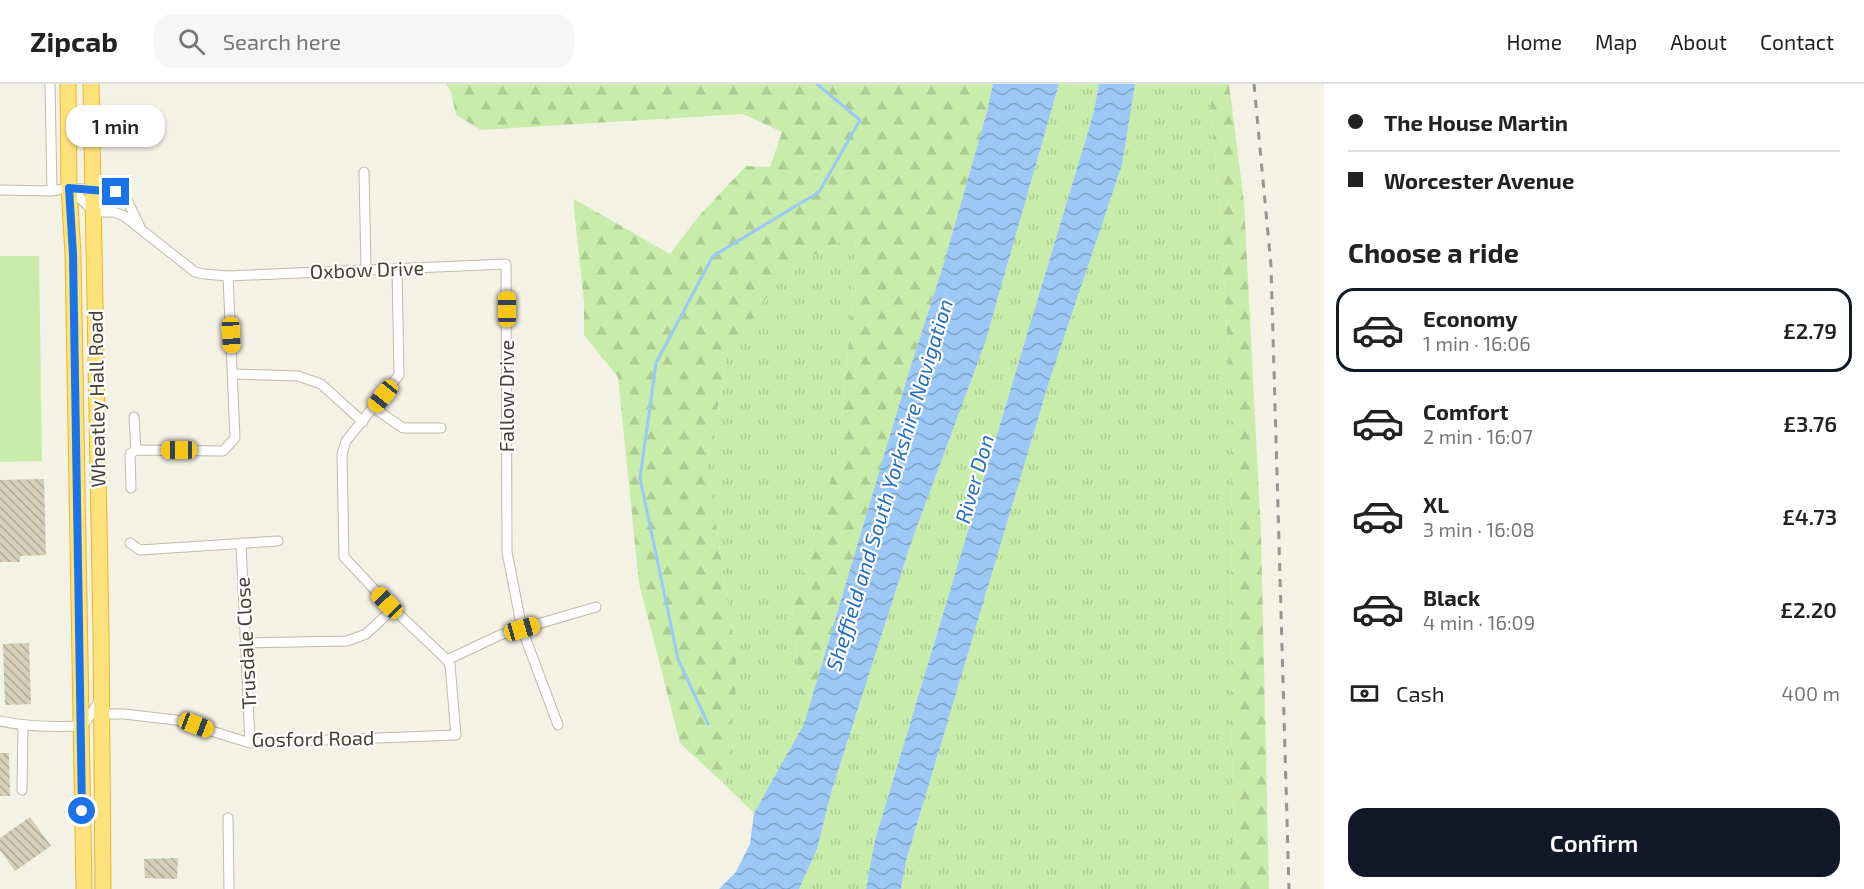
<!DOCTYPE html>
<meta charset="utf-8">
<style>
body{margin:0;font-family:"Exo 2",sans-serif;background:#f6f6f6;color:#222;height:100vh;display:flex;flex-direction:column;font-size:22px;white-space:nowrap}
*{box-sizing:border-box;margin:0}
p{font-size:20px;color:#767676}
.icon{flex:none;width:33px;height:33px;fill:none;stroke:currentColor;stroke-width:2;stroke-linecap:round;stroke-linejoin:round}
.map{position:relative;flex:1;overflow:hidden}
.details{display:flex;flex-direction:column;background:#fff;width:540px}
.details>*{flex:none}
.banner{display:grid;align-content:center;height:132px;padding:0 24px;background:#fff}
.end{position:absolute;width:27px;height:27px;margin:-14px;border:8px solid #1a73e8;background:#fff;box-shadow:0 0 0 3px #fff}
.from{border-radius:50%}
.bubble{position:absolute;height:42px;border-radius:18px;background:#fff;box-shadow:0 2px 4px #0004;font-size:20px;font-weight:600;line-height:42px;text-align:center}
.car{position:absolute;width:18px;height:36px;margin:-18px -9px;border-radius:8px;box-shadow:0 0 4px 2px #0007;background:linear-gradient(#f5c518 24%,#345 0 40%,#f5c518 0 76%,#345 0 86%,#f5c518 0)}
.banner b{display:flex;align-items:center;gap:21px;height:57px;font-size:22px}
.banner b+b{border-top:2px solid #e0e0e0}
.banner i{width:15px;height:15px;background:#222}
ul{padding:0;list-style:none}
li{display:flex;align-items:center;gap:18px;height:84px;margin:0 12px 9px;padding:0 12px;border:3px solid transparent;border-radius:18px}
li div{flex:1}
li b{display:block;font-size:22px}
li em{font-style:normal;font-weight:600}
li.current{border-color:#111827}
li>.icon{width:54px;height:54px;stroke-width:1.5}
h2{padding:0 24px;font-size:27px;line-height:72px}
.pay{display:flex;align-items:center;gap:15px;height:66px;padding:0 24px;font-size:22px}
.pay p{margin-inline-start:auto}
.primary-button{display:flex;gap:12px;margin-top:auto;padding:12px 24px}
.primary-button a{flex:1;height:69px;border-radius:18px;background:#111827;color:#fff;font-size:24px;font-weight:600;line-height:69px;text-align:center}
header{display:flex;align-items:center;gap:36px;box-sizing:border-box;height:84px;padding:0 30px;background:#fff;border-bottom:2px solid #e0e0e0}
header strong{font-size:28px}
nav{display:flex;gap:33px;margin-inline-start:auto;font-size:21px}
.search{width:420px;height:54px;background:#f6f6f6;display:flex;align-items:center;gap:15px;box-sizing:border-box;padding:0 21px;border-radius:18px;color:#767676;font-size:22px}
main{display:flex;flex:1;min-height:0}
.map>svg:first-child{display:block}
.grass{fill:url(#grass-tufts)}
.forest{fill:url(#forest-firs)}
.garden{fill:#c8ecaa}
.water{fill:url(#water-waves)}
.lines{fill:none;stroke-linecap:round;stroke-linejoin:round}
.stream{stroke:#9bc8f6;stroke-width:3}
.building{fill:url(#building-back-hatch)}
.minor-casing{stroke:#c0baa7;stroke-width:11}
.trunk-casing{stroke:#eab628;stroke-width:17}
.minor{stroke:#fff;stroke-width:9}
.trunk{stroke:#ffe27c;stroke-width:15}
.rail{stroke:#959595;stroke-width:3;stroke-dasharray:8 8;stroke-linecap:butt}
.route{stroke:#1a73e8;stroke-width:8}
.labels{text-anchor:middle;stroke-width:4.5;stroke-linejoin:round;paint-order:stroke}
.street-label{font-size:20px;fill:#474134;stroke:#fff}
.water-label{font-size:21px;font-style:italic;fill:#246dbb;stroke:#fff}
</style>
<header>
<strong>Zipcab</strong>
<div class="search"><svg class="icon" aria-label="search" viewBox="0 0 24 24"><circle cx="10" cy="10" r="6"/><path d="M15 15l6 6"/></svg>Search here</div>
<nav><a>Home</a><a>Map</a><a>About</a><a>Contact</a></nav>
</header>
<main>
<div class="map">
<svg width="1324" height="805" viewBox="0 0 1324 805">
<defs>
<pattern id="grass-tufts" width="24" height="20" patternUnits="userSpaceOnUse" patternTransform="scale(1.5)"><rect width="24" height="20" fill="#c8ecaa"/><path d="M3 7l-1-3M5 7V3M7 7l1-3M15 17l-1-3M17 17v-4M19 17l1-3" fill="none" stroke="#adcc93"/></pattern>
<pattern id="forest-firs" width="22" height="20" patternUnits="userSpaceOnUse" patternTransform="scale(1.5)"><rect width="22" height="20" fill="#c8ecaa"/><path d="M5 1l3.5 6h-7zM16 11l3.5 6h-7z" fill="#adcc93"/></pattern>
<pattern id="water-waves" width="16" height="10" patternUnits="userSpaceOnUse" patternTransform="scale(1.5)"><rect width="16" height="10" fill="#9bc8f6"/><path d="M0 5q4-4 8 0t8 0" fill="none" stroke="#80a4c8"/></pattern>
<pattern id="building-back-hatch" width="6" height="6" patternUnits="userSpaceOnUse" patternTransform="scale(1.5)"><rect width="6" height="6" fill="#d6ceb9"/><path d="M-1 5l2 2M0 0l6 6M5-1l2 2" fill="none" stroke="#afa997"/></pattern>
</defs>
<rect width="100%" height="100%" fill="#f4f1e5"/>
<path class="grass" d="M1059,0H1099L1093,31L875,756L866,805H799L817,765L831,709L912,456L985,259Z
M1135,0H1209L1221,136L1232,343L1231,638L1236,805H901L906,777L1049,298L1122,81Z
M856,150L851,237L837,374L792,526L804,640L754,729L724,700L738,589L707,379L727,273L786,185Z"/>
<path class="forest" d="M446,0H993L987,28L943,182L908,291L804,640L792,526L837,374L851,237L856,150L786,185L727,273L707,379L738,589L724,700L680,659L639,499L618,293L584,251V218L574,125V115L670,170L698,133L746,82L770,83L782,48L743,30L481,46L456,31L451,8Z
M1209,0H1229L1244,118L1261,451L1269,805H1236L1231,638L1232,343L1221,136Z"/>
<path class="garden" d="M0,172H39L42,377L0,378Z"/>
<path class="water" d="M993,0H1059L985,259L912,456L831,709L817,765L799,805H719L736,788L750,760L754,729L804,640L908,291L943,182L987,28Z
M1099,0H1135L1122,81L1049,298L906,777L901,805H866L875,756L1093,31Z"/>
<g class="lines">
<path class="stream" d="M708,640L678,575L640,394L656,279L713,172L819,108L860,36L817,0"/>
</g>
<path class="building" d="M44,395L46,471L20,472V478H0V396Z
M29,559L31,620L5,621L3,560Z
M0,669H9L10,712H0Z
M30,733L51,762L15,787L0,766V754Z
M178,774L177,795L145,794L144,775Z"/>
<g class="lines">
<g class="minor-casing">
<path id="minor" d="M50,0L52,107
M364,88L366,185
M70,104L94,128H114L124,132L195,188L204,190L228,192L506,180L507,468L522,545L558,641
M0,106L52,107L69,104L111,107L127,116L140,143
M234,290L298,292L321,300L363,338
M374,324L403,344H441
M134,333L136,366L223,367L235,354L228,192
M131,404L130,370L136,366
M130,459L140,466L278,457
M241,459L250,659
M246,559L347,557L366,550L393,525
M447,576L500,551L596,523
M102,630H124L176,636L250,659L456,651L450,581L447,576L387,519L344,473L342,370L346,357L399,291L397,184
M0,637C27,643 53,643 81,642L88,635L100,615
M22,706L23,641
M228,734L229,805"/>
</g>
<g class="trunk-casing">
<path id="trunk" d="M68,0L69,104L73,170L84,805
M91,0L101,549L103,805"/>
</g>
<use href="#minor" class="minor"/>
<use href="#trunk" class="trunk"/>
<path class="rail" d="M1254,0L1271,182L1289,805"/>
</g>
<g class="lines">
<path class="route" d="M82,727L73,170L69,104L116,108"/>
</g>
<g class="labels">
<g class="street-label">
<text transform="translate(367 186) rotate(-2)" y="7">Oxbow Drive</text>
<text transform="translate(507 312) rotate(-90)" y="7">Fallow Drive</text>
<text transform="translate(97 315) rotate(-91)" y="7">Wheatley Hall Road</text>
<text transform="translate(246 559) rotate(-93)" y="7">Trusdale Close</text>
<text transform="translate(313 655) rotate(-1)" y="7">Gosford Road</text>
</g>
<g class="water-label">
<text transform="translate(975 395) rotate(-74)" y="7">River Don</text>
<text transform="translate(890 401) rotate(-73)" y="7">Sheffield and South Yorkshire Navigation</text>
</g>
</g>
</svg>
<i class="end from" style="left:82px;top:727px"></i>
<i class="end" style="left:116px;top:108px"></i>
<div class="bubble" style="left:66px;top:21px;width:99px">1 min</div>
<i class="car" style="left:507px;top:225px;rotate:0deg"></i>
<i class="car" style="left:231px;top:251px;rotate:177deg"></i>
<i class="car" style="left:383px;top:312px;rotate:219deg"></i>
<i class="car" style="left:179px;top:366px;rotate:270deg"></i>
<i class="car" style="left:387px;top:519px;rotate:316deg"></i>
<i class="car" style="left:522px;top:545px;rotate:74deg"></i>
<i class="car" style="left:196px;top:641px;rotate:111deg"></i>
</div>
<section class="details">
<div class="banner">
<b><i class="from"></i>The House Martin</b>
<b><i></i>Worcester Avenue</b>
</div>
<h2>Choose a ride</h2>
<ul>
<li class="current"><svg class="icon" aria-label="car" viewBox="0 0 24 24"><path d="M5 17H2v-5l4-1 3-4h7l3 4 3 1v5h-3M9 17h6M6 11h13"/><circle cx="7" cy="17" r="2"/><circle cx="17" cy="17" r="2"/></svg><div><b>Economy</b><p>1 min · 16:06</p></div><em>£2.79</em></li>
<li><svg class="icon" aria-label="car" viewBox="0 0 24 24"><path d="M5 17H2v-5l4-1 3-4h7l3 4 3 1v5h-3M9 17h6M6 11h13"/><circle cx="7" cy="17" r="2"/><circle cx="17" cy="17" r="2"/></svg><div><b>Comfort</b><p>2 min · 16:07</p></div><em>£3.76</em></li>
<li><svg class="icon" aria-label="car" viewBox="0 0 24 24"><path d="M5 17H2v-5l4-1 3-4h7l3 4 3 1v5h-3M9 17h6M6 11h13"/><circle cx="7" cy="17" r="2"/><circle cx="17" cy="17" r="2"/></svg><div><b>XL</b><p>3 min · 16:08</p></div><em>£4.73</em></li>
<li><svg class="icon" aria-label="car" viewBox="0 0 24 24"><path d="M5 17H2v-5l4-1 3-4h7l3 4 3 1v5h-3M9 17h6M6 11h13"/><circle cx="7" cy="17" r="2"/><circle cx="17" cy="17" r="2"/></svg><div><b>Black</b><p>4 min · 16:09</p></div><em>£2.20</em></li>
</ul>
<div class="pay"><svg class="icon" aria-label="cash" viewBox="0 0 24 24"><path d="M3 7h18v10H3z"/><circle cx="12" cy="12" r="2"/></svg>Cash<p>400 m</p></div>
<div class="primary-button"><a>Confirm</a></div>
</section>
</main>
